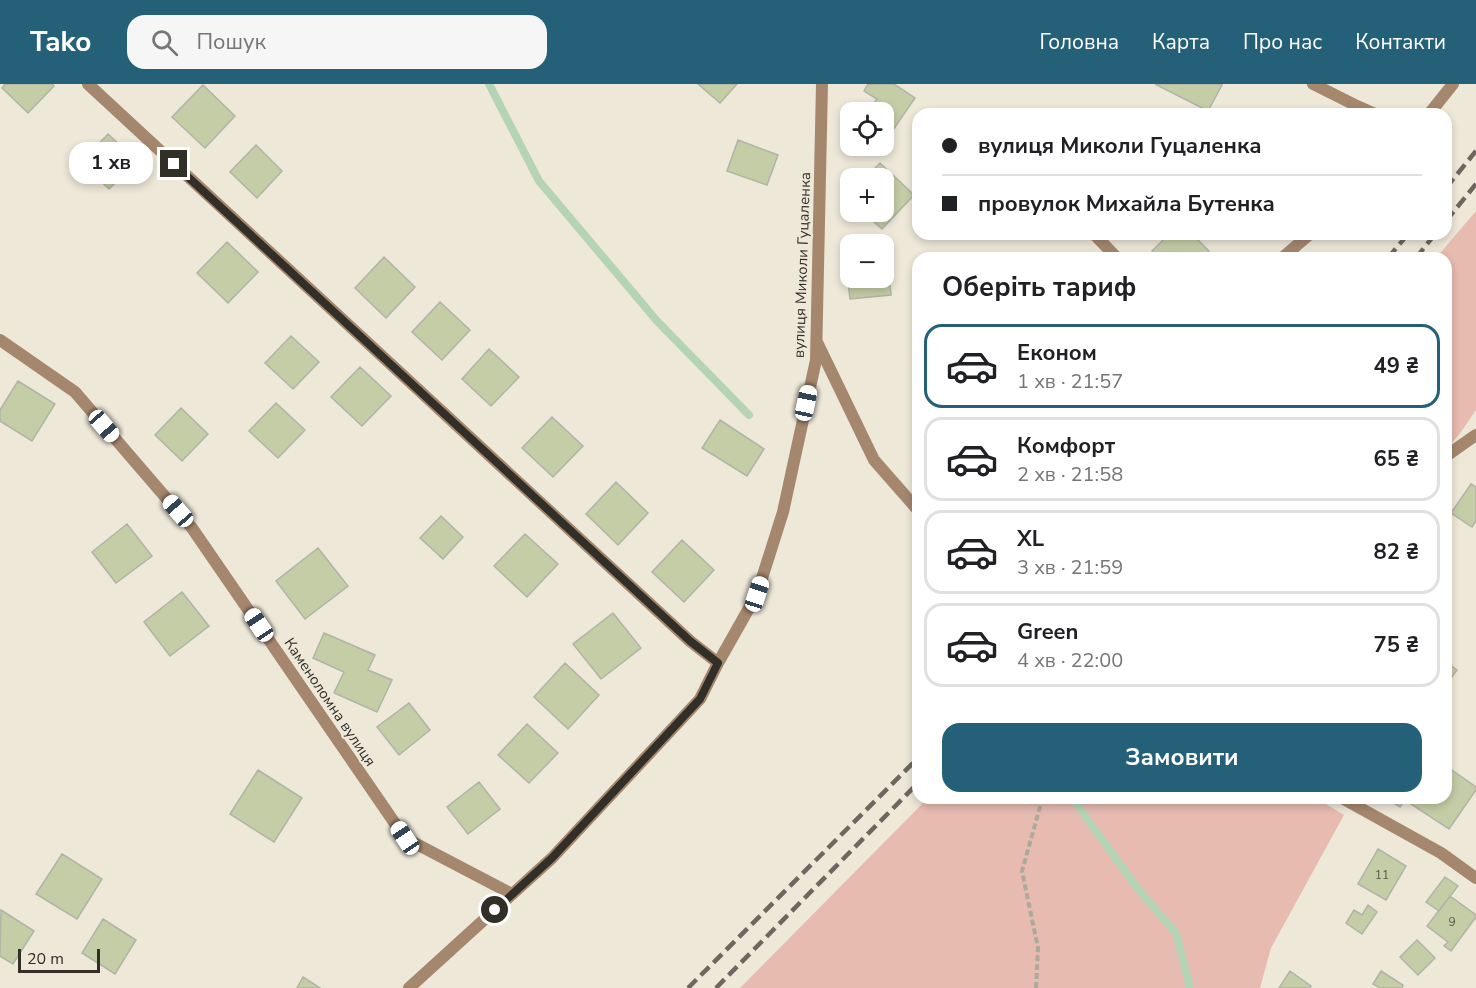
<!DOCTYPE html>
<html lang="uk">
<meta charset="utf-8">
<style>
body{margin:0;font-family:"Nunito Sans",sans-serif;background:#f6f6f6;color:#202124;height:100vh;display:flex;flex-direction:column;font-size:22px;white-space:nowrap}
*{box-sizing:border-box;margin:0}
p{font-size:20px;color:#757577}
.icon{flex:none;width:33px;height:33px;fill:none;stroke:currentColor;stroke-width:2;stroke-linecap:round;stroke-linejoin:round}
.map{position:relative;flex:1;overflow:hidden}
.side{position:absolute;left:912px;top:168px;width:540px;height:552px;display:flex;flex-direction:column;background:#fff;border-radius:18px;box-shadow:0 3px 9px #0003}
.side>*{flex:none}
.banner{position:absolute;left:912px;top:24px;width:540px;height:132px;border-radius:18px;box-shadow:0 3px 9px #0003;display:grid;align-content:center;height:132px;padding:0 30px;background:#fff}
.controls{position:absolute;left:840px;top:18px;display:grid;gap:12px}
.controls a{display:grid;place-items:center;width:54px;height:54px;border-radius:12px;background:#fff;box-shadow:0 3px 9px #0003;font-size:30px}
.scale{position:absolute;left:18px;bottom:15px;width:82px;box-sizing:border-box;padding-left:6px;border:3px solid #322f29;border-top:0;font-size:16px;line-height:21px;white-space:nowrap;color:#322f29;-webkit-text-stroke:4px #eee8d9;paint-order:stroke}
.end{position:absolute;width:27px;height:27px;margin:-14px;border:8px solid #322f29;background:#fff;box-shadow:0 0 0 3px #fff}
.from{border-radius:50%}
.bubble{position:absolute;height:42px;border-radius:18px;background:#fff;box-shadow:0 3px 9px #0003;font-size:20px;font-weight:700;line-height:42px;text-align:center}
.car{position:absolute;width:18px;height:36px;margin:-18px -9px;border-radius:8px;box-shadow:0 0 4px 2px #0007;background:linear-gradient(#fff 24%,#345 0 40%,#fff 0 76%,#345 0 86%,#fff 0)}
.banner b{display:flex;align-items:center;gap:21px;height:57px;font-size:22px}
.banner b+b{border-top:2px solid #e0e0e0}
.banner i{width:15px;height:15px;background:#202124}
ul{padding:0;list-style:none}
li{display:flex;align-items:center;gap:18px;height:84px;margin:0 12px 9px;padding:0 18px;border:3px solid #e0e0e0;border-radius:18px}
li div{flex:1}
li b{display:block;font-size:22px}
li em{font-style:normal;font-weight:700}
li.current{border-color:#246078}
li>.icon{width:54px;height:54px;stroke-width:1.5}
h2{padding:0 30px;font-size:27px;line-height:72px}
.button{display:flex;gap:12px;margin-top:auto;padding:12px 30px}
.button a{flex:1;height:69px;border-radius:18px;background:#246078;color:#fff;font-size:24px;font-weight:700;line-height:69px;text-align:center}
header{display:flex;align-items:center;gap:36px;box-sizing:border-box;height:84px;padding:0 30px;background:#246078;color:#fff}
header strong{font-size:28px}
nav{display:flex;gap:33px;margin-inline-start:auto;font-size:21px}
.search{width:420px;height:54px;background:#f6f6f6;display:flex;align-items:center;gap:15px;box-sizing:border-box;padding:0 21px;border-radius:18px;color:#757577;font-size:22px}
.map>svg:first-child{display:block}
.green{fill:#e7bbb0}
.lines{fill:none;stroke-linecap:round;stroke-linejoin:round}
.stream{stroke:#b5d4b5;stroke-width:8}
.building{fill:#c5cda6;stroke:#b0b4a5;stroke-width:1.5;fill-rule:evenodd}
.path{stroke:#aea99d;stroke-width:4;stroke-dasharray:6 3;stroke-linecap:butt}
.service{stroke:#a5876e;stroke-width:12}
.minor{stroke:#a5876e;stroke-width:12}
.rail{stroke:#6c6860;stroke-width:4.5;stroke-dasharray:12 6;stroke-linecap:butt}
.route{stroke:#322f29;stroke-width:8}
.labels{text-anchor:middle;stroke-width:4.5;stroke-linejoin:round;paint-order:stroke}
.number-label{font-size:12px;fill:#575648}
.street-label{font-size:15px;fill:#322f29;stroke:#eee8d9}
</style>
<header>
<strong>Tako</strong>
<div class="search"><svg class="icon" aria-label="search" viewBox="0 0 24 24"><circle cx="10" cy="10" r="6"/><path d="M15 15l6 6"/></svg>Пошук</div>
<nav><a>Головна</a><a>Карта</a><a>Про нас</a><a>Контакти</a></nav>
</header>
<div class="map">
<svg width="1476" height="904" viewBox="0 0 1476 904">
<rect width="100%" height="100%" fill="#eee8d9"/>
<path class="green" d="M1476,127V326L1459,351L1446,365V174H1436Z
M928,714H1316L1344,731L1271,864L1260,904H740Z"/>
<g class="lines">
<path class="stream" d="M489,0L539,97L657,237L749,331
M1072,714L1138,805L1176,849L1190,904"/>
</g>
<path class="building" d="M5,0H52L54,2L28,29L2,4Z
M698,0H737L720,19Z
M868,0H894L915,14L893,46L884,40V28H868L877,15L864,7Z
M1155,0H1219L1222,1L1208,27Z
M203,1L235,32L205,64L172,33Z
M108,50L137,77L109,105L81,78Z
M738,56L778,71L767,101L727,87Z
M256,61L282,87L257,114L230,88Z
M880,79L914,111L882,145L863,128H884V94H865Z
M1169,150H1192L1209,167L1203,174H1159L1152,167Z
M885,153L891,211L850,215L844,158ZM850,160H884V194H850Z
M227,158L258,188L228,219L197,189Z
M384,173L415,203L386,234L355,204Z
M440,218L470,246L442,276L412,248Z
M291,252L319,278L293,305L265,279Z
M489,265L519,293L491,322L462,295Z
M360,283L391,312L362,342L331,313Z
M18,297L55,320L32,357L0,337V326Z
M276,319L305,346L278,374L249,347Z
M181,324L208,350L182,377L155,351Z
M552,333L583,362L553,393L522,364Z
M720,336L764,365L747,392L702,364Z
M616,398L648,429L618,461L586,430Z
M1471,400L1476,403V437L1472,443L1451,429Z
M441,432L463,453L443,475L420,454Z
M127,440L152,472L116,499L92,468Z
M525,450L558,480L527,513L494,482Z
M682,456L714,486L684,518L652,488Z
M318,464L348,502L305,535L276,497Z
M182,508L209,542L170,572L144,538Z
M613,529L641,564L601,595L573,560Z
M324,549L375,571L368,586L392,596L377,628L334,609L344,588L313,574Z
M1446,578L1457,586L1446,601Z
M565,579L599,611L568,645L534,613Z
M409,619L430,646L399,671L377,643Z
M527,640L558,669L529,699L498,671Z
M1446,682L1476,703V706L1449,745L1411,720L1415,714H1446Z
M258,686L302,714L274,758L230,730Z
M479,698L500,725L468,750L447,723Z
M1385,714H1406L1400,723Z
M1378,765L1406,782L1386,816L1358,800Z
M62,770L102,795L77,835L36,810Z
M1445,793L1458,802L1439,827L1426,818Z
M1450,812L1476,831V833L1451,867L1444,862L1448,858L1427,842Z
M1368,821L1377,828L1362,850L1346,839L1354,826L1362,831Z
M1,826L34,847L13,880L0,872Z
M103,835L136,856L115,890L82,869Z
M1417,856L1435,874L1418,891L1400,873Z
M1290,887L1311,902L1310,904H1279Z
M1381,887L1403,901L1402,904H1380L1373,900Z
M303,893L320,904H297Z"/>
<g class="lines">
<path class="path" d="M918,513L916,526L918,534
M1036,904L1038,864L1022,787L1040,723L1041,714"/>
<path class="service" d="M1094,150L1117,174"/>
<path class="minor" d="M88,0L690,557L718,579
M1313,0L1357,22L1375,30
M1429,30L1453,0
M1282,174L1310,150
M0,256L75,308L192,444L405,754L512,810
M817,258L874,376L917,425L918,424
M1446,372L1476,351
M1342,714L1441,769L1476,794
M409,904L552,774L700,615L718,579L757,510L783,428L816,276L822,0"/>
<path class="rail" d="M1446,104L1476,67
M1446,137L1476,100
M1388,174L1408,150
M1416,174L1435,150
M688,904L918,674
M716,904L918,699"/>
</g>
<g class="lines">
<path class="route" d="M174,80L690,557L718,579L700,615L552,774L495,826"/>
</g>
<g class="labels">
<g class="number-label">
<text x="1382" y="795">11</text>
<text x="1452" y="842">9</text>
</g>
<g class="street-label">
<text transform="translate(802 181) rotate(-88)" y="5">вулиця Миколи Гуцаленка</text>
<text transform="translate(330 618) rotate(56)" y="5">Каменоломна вулиця</text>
</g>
</g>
</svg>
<div class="controls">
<a><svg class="icon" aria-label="locate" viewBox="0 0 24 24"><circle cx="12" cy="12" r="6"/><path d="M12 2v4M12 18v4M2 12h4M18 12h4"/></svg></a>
<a>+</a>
<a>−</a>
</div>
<div class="scale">20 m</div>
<i class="end from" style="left:495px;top:826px"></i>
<i class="end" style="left:174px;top:80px"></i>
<div class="bubble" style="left:69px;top:58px;width:84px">1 хв</div>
<i class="car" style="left:806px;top:319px;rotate:12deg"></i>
<i class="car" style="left:104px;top:342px;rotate:139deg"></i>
<i class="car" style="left:178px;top:427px;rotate:319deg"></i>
<i class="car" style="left:757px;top:510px;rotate:18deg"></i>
<i class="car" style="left:259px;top:541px;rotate:326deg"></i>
<i class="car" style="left:405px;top:754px;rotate:326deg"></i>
<div class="banner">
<b><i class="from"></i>вулиця Миколи Гуцаленка</b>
<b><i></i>провулок Михайла Бутенка</b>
</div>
<section class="side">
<h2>Оберіть тариф</h2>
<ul>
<li class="current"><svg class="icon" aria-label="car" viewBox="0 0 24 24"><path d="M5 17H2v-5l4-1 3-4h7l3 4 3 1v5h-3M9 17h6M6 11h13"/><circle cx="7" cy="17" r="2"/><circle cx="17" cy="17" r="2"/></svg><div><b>Економ</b><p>1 хв · 21:57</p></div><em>49 ₴</em></li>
<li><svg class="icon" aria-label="car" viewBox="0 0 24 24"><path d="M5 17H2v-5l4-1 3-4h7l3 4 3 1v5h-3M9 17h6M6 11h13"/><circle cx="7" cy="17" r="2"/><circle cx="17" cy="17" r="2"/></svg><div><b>Комфорт</b><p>2 хв · 21:58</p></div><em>65 ₴</em></li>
<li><svg class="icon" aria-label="car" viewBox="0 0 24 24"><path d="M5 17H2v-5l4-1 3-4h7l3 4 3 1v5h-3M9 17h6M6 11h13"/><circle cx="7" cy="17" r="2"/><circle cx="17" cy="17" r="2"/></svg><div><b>XL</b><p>3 хв · 21:59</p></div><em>82 ₴</em></li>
<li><svg class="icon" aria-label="car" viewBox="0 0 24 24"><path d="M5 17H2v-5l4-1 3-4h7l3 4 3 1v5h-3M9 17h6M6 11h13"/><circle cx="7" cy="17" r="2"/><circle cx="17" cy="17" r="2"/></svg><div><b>Green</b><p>4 хв · 22:00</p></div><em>75 ₴</em></li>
</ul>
<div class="button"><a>Замовити</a></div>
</section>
</div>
